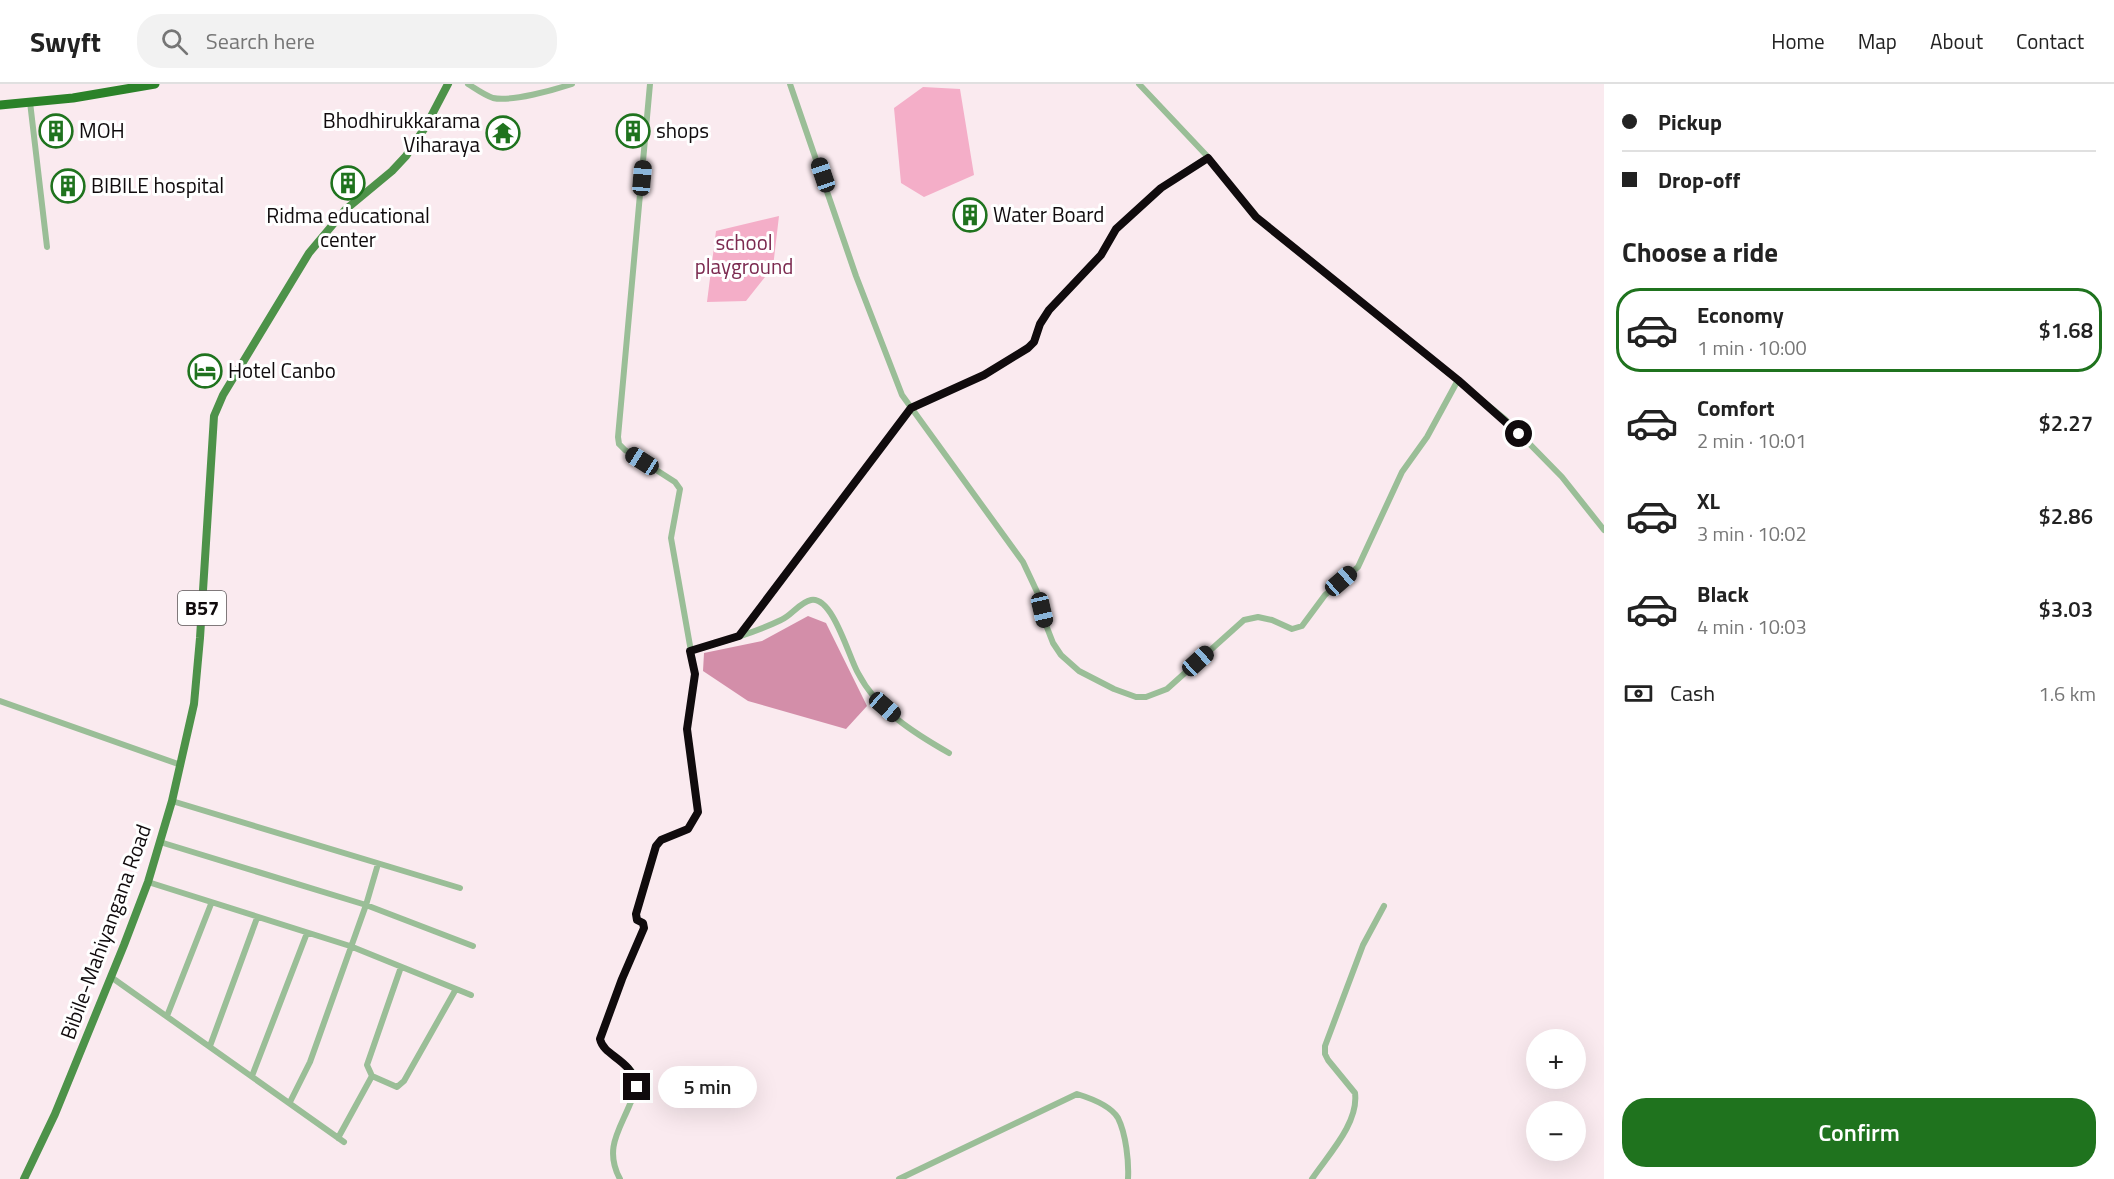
<!DOCTYPE html>
<meta charset="utf-8">
<style>
body{margin:0;font-family:"Titillium Web",sans-serif;background:#f2f2f2;color:#222;height:100vh;display:flex;flex-direction:column;font-size:22px;white-space:nowrap}
*{box-sizing:border-box;margin:0}
p{font-size:20px;color:#767676}
.icon{flex:none;width:33px;height:33px;fill:none;stroke:currentColor;stroke-width:2;stroke-linecap:round;stroke-linejoin:round}
.map{position:relative;flex:1;overflow:hidden}
.sheet{display:flex;flex-direction:column;background:#fff;width:510px}
.sheet>*{flex:none}
.banner{display:grid;align-content:center;height:132px;padding:0 18px;background:#fff}
.controls{position:absolute;left:1526px;top:945px;display:grid;gap:12px}
.controls a{display:grid;place-items:center;width:60px;height:60px;border-radius:50%;background:#fff;box-shadow:0 6px 24px #0002;font-size:30px}
.end{position:absolute;width:27px;height:27px;margin:-14px;border:8px solid #100b0d;background:#fff;box-shadow:0 0 0 3px #fff}
.from{border-radius:50%}
.bubble{position:absolute;height:42px;border-radius:21px;background:#fff;box-shadow:0 6px 24px #0002;font-size:20px;font-weight:600;line-height:42px;text-align:center}
.car{position:absolute;width:18px;height:36px;margin:-18px -9px;border-radius:8px;box-shadow:0 0 4px 2px #0007;background:linear-gradient(#222 24%,#8ab4d8 0 40%,#222 0 76%,#8ab4d8 0 86%,#222 0)}
.banner b{display:flex;align-items:center;gap:21px;height:57px;font-size:22px}
.banner b+b{border-top:2px solid #e0e0e0}
.banner i{width:15px;height:15px;background:#222}
ul{padding:0;list-style:none}
li{display:flex;align-items:center;gap:18px;height:84px;margin:0 12px 9px;padding:0 6px;border:3px solid transparent;border-radius:24px}
li div{flex:1}
li b{display:block;font-size:22px}
li em{font-style:normal;font-weight:600}
li.selected{border-color:#1f731e}
li>.icon{width:54px;height:54px;stroke-width:1.5}
h2{padding:0 18px;font-size:27px;line-height:72px}
.pay{display:flex;align-items:center;gap:15px;height:66px;padding:0 18px;font-size:22px}
.pay p{margin-inline-start:auto}
.primary-button{display:flex;gap:12px;margin-top:auto;padding:12px 18px}
.primary-button a{flex:1;height:69px;border-radius:24px;background:#1f731e;color:#fff;font-size:24px;font-weight:600;line-height:69px;text-align:center}
header{display:flex;align-items:center;gap:36px;box-sizing:border-box;height:84px;padding:0 30px;background:#fff;border-bottom:2px solid #e0e0e0}
header strong{font-size:28px}
nav{display:flex;gap:33px;margin-inline-start:auto;font-size:21px}
.search{width:420px;height:54px;background:#f2f2f2;display:flex;align-items:center;gap:15px;box-sizing:border-box;padding:0 21px;border-radius:24px;color:#767676;font-size:22px}
main{display:flex;flex:1;min-height:0}
.map>svg:first-child{display:block}
.green{fill:#f4aec8}
.water{fill:#d38ea9}
.lines{fill:none;stroke-linecap:round;stroke-linejoin:round}
.minor{stroke:#9abe97;stroke-width:6}
.major{stroke:#4d9249;stroke-width:8}
.highway{stroke:#2b8229;stroke-width:9}
.route{stroke:#100b0d;stroke-width:8}
.labels{text-anchor:middle;stroke-width:6;stroke-linejoin:round;paint-order:stroke}
.shield{fill:#fff;stroke:#585456;stroke-width:1.5}
.shield-label{font-size:20px;font-weight:bold;fill:#100b0d}
.poi-label{font-size:21px;fill:#100b0d;stroke:#fff;text-anchor:start}
.park-label{font-size:21px;fill:#7c2a50;stroke:#fff}
.street-label{font-size:21px;fill:#100b0d;stroke:#fff}
</style>
<header>
<strong>Swyft</strong>
<div class="search"><svg class="icon" aria-label="search" viewBox="0 0 24 24"><circle cx="10" cy="10" r="6"/><path d="M15 15l6 6"/></svg>Search here</div>
<nav><a>Home</a><a>Map</a><a>About</a><a>Contact</a></nav>
</header>
<main>
<div class="map">
<svg width="1604" height="1095" viewBox="0 0 1604 1095">
<rect width="100%" height="100%" fill="#faeaef"/>
<path class="green" d="M923,3L960,5L974,91L924,113L901,99L894,24Z
M779,132L773,183L746,217L707,218L716,147Z"/>
<path class="water" d="M808,532L826,539L867,622L846,645L748,617L703,587L704,569L762,557Z"/>
<g class="lines">
<path class="minor" d="M468,0C476,5 484,11 493,14C511,18 554,6 572,0
M790,0L856,192L902,311L1023,478L1039,512L1046,541L1053,559L1061,571L1079,587L1114,605L1136,613H1146L1167,605L1244,536L1258,533L1272,536L1292,545L1302,542L1325,511L1358,483L1402,388L1427,353L1458,296
M1139,0L1208,73L1256,133L1505,335L1562,393L1604,446
M30,18L47,163
M739,552L911,324L984,291L1027,264L1034,258L1040,240L1049,226L1101,171L1116,145L1161,104L1208,73
M690,567C721,558 752,550 781,536C791,532 800,518 811,516C833,512 849,574 858,589C877,626 914,649 949,669
M0,617L181,681
M172,717L460,804
M160,758L366,821L473,862
M148,798L350,862L471,911
M401,883L367,981L372,992L397,1003L404,997L456,905
M111,893L344,1058
M167,932L211,820
M210,962L257,834
M252,992L307,849
M290,1018L310,978L366,821L378,780
M338,1054L372,992
M620,1095C604,1065 619,1047 630,1020C633,1014 637,1007 637,1002C637,978 605,975 600,955L622,895L644,844L643,839L637,836L636,830L656,762L661,756L688,745L698,727L687,645L695,590L671,454L680,405L675,398L625,366L619,360L618,353L650,0
M899,1095L1077,1010C1090,1014 1111,1022 1118,1034C1126,1050 1129,1078 1128,1095
M1312,1095C1328,1071 1359,1039 1355,1009L1328,976L1325,970V962L1363,861L1384,822"/>
<path class="major" d="M24,1095L55,1030L124,861L148,798L172,717L194,620L200,554L214,332L223,311L309,169L345,126L392,87L406,72L426,42L448,0"/>
<path class="highway" d="M0,21L73,14L155,0"/>
</g>
<g class="lines">
<path class="route" d="M637,1003C631,974 604,973 600,955L622,895L644,844L643,839L637,836L636,830L656,762L661,756L688,745L698,728L687,645L695,590L690,567L739,552L911,324L984,291L1028,264L1034,258L1040,240L1049,226L1101,171L1116,145L1161,104L1208,74L1256,133L1458,296L1519,350"/>
</g>
<defs>
<g id="building-ring" transform="scale(1.725)"><circle r="9.5" fill="#fff" stroke="#1f731e" stroke-width="1.5"/><path d="M-4-6H4V6H1V3H-1V6H-4ZM-2.5-4.3h1.7v1.8h-1.7ZM.8-4.3h1.7v1.8H.8ZM-2.5-1h1.7V.8h-1.7ZM.8-1h1.7V.8H.8Z" fill="#1f731e"/></g>
<g id="temple-ring" transform="scale(1.725)"><circle r="9.5" fill="#fff" stroke="#1f731e" stroke-width="1.5"/><path d="M0-6L5-2H3V0L6.5 2.5H4V6H1.5V3h-3V6H-4V2.5H-6.5L-3 0V-2H-5Z" fill="#1f731e"/></g>
<g id="hotel-ring" transform="scale(1.725)"><circle r="9.5" fill="#fff" stroke="#1f731e" stroke-width="1.5"/><path d="M-6-4.5h1.5V1H6V5H4.5V3h-9V5H-6ZM-4 0a1.8 1.8 0 1 1 3.6 0ZM.5 0V-2.5h3Q6-2.5 6 0Z" fill="#1f731e"/></g>
</defs>
<g fill-rule="evenodd">
<use href="#building-ring" x="56" y="47"/>
<use href="#building-ring" x="633" y="47"/>
<use href="#temple-ring" x="503" y="49"/>
<use href="#building-ring" x="348" y="99"/>
<use href="#building-ring" x="68" y="102"/>
<use href="#building-ring" x="970" y="131"/>
<use href="#hotel-ring" x="205" y="287"/>
</g>
<g class="labels">
<rect class="shield" x="178" y="507" width="48" height="34" rx="4.5"/>
<g class="shield-label">
<text x="202" y="531">B57</text>
</g>
<g class="poi-label">
<text x="480" y="44" text-anchor="end">Bhodhirukkarama<tspan x="480" dy="24">Viharaya</tspan></text>
<text x="79" y="54">MOH</text>
<text x="656" y="54">shops</text>
<text x="91" y="109">BIBILE hospital</text>
<text x="993" y="138">Water Board</text>
<text x="348" y="139" text-anchor="middle">Ridma educational<tspan x="348" dy="24">center</tspan></text>
<text x="228" y="294">Hotel Canbo</text>
</g>
<g class="park-label">
<text x="744" y="166">school<tspan x="744" dy="24">playground</tspan></text>
</g>
<g class="street-label">
<text transform="translate(106 848) rotate(-70)" y="7">Bibile-Mahiyangana Road</text>
</g>
</g>
</svg>
<div class="controls">
<a>+</a>
<a>−</a>
</div>
<i class="end from" style="left:1519px;top:350px"></i>
<i class="end" style="left:637px;top:1003px"></i>
<div class="bubble" style="left:658px;top:982px;width:99px">5 min</div>
<i class="car" style="left:823px;top:91px;rotate:341deg"></i>
<i class="car" style="left:642px;top:94px;rotate:5deg"></i>
<i class="car" style="left:642px;top:377px;rotate:302deg"></i>
<i class="car" style="left:1341px;top:497px;rotate:49deg"></i>
<i class="car" style="left:1042px;top:526px;rotate:167deg"></i>
<i class="car" style="left:1198px;top:577px;rotate:48deg"></i>
<i class="car" style="left:885px;top:623px;rotate:131deg"></i>
</div>
<section class="sheet">
<div class="banner">
<b><i class="from"></i>Pickup</b>
<b><i></i>Drop-off</b>
</div>
<h2>Choose a ride</h2>
<ul>
<li class="selected"><svg class="icon" aria-label="car" viewBox="0 0 24 24"><path d="M5 17H2v-5l4-1 3-4h7l3 4 3 1v5h-3M9 17h6M6 11h13"/><circle cx="7" cy="17" r="2"/><circle cx="17" cy="17" r="2"/></svg><div><b>Economy</b><p>1 min · 10:00</p></div><em>$1.68</em></li>
<li><svg class="icon" aria-label="car" viewBox="0 0 24 24"><path d="M5 17H2v-5l4-1 3-4h7l3 4 3 1v5h-3M9 17h6M6 11h13"/><circle cx="7" cy="17" r="2"/><circle cx="17" cy="17" r="2"/></svg><div><b>Comfort</b><p>2 min · 10:01</p></div><em>$2.27</em></li>
<li><svg class="icon" aria-label="car" viewBox="0 0 24 24"><path d="M5 17H2v-5l4-1 3-4h7l3 4 3 1v5h-3M9 17h6M6 11h13"/><circle cx="7" cy="17" r="2"/><circle cx="17" cy="17" r="2"/></svg><div><b>XL</b><p>3 min · 10:02</p></div><em>$2.86</em></li>
<li><svg class="icon" aria-label="car" viewBox="0 0 24 24"><path d="M5 17H2v-5l4-1 3-4h7l3 4 3 1v5h-3M9 17h6M6 11h13"/><circle cx="7" cy="17" r="2"/><circle cx="17" cy="17" r="2"/></svg><div><b>Black</b><p>4 min · 10:03</p></div><em>$3.03</em></li>
</ul>
<div class="pay"><svg class="icon" aria-label="cash" viewBox="0 0 24 24"><path d="M3 7h18v10H3z"/><circle cx="12" cy="12" r="2"/></svg>Cash<p>1.6 km</p></div>
<div class="primary-button"><a>Confirm</a></div>
</section>
</main>
